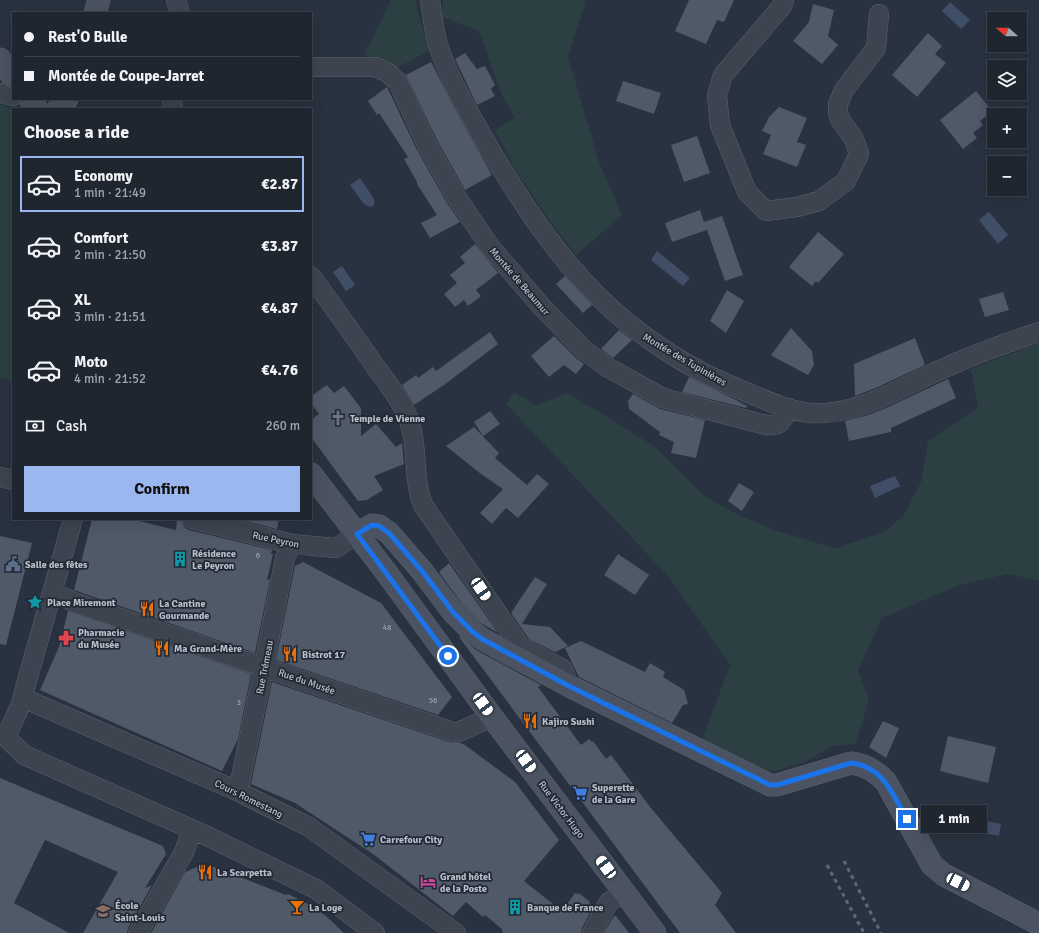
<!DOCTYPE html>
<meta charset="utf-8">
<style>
body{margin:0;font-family:Signika,sans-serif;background:#272e38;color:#f1f3f6;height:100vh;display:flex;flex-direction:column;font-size:15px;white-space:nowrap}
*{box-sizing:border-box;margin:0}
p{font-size:13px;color:#a1a5ab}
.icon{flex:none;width:22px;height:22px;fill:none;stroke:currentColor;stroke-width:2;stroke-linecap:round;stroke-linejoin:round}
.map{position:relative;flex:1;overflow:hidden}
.details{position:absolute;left:12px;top:108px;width:300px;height:412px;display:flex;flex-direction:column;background:#1f2630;border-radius:0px;box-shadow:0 4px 16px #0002,0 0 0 1px #3c434c}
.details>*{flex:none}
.banner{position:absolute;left:12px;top:12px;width:300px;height:88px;border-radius:0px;box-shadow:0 4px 16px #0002,0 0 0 1px #3c434c;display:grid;align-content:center;height:88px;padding:0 12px;background:#1f2630}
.needle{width:26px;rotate:291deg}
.controls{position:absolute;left:987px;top:12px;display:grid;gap:8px}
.controls a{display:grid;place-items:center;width:40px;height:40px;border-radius:0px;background:#1f2630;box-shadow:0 4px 16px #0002,0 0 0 1px #3c434c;font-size:20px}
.end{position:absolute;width:18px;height:18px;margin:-9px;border:5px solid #1a73e8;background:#fff;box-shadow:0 0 0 2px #fff}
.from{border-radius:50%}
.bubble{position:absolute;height:28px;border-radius:0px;background:#1f2630;box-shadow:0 4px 16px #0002,0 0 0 1px #3c434c;font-size:13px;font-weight:700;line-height:28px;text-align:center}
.car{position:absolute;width:12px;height:24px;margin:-12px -6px;border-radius:5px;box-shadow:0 0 3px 1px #0007;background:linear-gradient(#fff 24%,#345 0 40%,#fff 0 76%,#345 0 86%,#fff 0)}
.banner b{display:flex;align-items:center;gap:14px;height:38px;font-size:15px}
.banner b+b{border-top:1px solid #3c434c}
.banner i{width:10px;height:10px;background:#f1f3f6}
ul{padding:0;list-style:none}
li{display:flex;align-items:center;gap:12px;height:56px;margin:0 8px 6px;padding:0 4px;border:2px solid transparent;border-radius:0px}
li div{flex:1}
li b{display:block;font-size:15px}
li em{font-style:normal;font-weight:700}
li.current{border-color:#9ab7ef}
li>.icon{width:36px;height:36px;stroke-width:1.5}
h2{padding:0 12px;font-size:18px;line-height:48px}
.pay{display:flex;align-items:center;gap:10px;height:44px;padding:0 12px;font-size:15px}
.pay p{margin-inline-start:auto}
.button{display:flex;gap:8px;margin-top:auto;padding:8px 12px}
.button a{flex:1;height:46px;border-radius:0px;background:#9ab7ef;color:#111;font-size:16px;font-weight:700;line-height:46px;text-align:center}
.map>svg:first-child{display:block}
.green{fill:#2c3f42}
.water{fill:#414e67}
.building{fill:#505968}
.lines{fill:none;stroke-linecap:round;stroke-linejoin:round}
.street-casing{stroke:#5b626d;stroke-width:20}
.secondary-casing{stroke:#5b626d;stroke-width:23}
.street{stroke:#3d4450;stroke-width:19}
.secondary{stroke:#4b5362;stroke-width:22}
.rail{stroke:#5f6876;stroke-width:3;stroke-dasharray:4 4;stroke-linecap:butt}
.route{stroke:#1a73e8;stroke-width:5}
.labels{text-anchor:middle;stroke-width:3.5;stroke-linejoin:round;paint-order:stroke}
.number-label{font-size:8px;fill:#a0a6b2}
.street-label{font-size:10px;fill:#babfca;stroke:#222935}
.poi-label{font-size:10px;font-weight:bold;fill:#babfca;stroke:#222935;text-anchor:start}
</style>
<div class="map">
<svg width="1039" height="933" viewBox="0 0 1039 933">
<rect width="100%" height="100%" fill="#293240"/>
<path class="green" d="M391,0H415L429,51L393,70L376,58L364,55Z
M443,0H585V3L568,57L599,162L622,215L576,255L549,220L516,171L495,130L515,118L502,96L479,31L442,17Z
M0,104L8,106L13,113V382L0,378Z
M1039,343V581L1008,574L959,585L882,618L858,671L869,699L856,744L831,746L805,762L775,771L766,770L701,743L730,665L668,576L506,404L514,392L536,405L568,393L657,448L704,496L743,517L774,530L835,548L885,532L904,515L921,482L928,441L978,408L971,369Z"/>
<path class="water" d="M950,2L970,20L961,29L942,11Z
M360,178L374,199V205L371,207L364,204L350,185Z
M989,212L1008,235L998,244L979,220Z
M657,251L690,278L683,286L651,260Z
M342,266L355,285L346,291L333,272Z
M895,476L900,486L875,498L870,486Z
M956,814L1001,824L999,836L953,827Z"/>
<path class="building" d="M689,0H734L724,22L717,20L706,44L675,31Z
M813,4L834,10L828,36L838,45L822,64L793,41L809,22Z
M928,33L942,46L935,54L946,63L917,97L892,75Z
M465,53L477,69L485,66L495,85L491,89L495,96L477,105L455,59Z
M431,62L453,105L492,175L465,190L436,138L406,75Z
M623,81L661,93L654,114L616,101Z
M387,87L416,148L447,203L460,222L430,238L421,223L437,215L417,184V182L404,159L408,157L379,113L377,115L368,101Z
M976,91L992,111L980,121L983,125L973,133L977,138L963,149L940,120Z
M779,107L807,118L797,142L806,145L797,167L763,154L771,135L762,131L769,117Z
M697,136L710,173L684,182L671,145Z
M700,210L704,222L722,216L743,275L725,281L707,230L672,242L665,223Z
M818,232L844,254L818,283L816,281L812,286L789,267Z
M475,244L498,273L476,290L481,296L468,306L464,300L455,307L444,294L457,283L450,275L465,263L460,257Z
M565,276L592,305L583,313L556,284Z
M727,290L744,301L726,333L710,321Z
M1003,292L1009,310L985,317L979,299Z
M791,328L812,351L814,365L808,375L776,358L771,355Z
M619,330L632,340L613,358L601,349Z
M490,332L498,344L444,385L414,405L402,385L416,375L418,378L433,367L436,371Z
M554,336L576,358L584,364L576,374L564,365L549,377L531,356Z
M915,338L925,365L878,387L855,396L854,364Z
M689,377L736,400L747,406L746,408L682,392Z
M948,379L956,398L891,428V432L849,441L845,421L868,415L886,408Z
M327,385L334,393L344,386L357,403L361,408V436L376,424L396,447L402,443L404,464L374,476L383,490L367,500L358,501L311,437V420L319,414L311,403V396Z
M633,394L660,409L705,420L696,458L671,453L674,442L659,435L660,432L629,409L628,401Z
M490,411L500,424L483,436L474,422Z
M474,427L499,453L495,458L527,485L537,474L549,484L518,518L506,508L492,524L480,513L503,489L481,474L446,446Z
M739,483L754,492L742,511L728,501Z
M92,519H131L176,530L177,519H181L184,527L189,530L272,550L271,554H273L267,580L270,579L255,653L74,590Z
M237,519H279L277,529Z
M0,536L32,543L6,645L0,644Z
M618,554L649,575L635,595L604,575Z
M303,562L381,603L452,697L438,715L276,660L295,566Z
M449,563L498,633L481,623L462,604L439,572Z
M535,577L547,584L522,624L550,627L568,646L555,652L529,639L511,613Z
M68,611L251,674L238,739L222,771L40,690L59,647Z
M460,636L476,650L541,685L538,687L581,745L589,739L592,742L593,741L606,759L611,755L651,808L722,893L715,905L736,933H680L459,637Z
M581,641L645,672L650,663L665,672L663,677L684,690L688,704L683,705L672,723L579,677L565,648Z
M272,682L452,743H460L465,745L515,782L559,840L524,881L562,911L575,893L578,894L579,893L590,902L589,903L593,907L582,928L581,933H503L502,929L485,915L483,917L466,902L453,916L373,854L295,803L251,784Z
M883,721L899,728L886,758L869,747Z
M948,736L996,747L988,783L940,771Z
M0,778L163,846L166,854L145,888L152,885L128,928L127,933H83L118,872L45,840L14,903L69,933H0Z
M197,867H214L286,895L288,894L308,904L326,916L344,933H151L185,872Z
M614,916H616L629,933H604Z"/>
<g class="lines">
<g class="street-casing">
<path id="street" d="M176,0L180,13
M430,0C432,15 434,31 438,45C448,76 464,104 480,132C521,204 571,281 638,331C669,355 708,377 744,391C765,400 788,411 811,413C861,416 905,384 949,366C978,353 1009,342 1039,332
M784,0L782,6L723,75L717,95L720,125L747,192L766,211L797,207L819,201L846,181L859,154L854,139L841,121L838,113V104L844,90L876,48L879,14
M311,67H376L388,73L398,82L426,143L457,198L491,248L542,307L584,350L607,367L663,398L766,425C781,427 782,420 789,408
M0,93L13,96
M172,99L173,109
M311,276C332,305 353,334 373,363C385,380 400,398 408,418C419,446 412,477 423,505L520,646L563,669L569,686
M0,477L13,480
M192,519L292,544L336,548L357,534
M53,592L76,603L456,733L492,717
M23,698L235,790L309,827L456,933
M0,735L6,737L24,755L207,836L316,889L375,933
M6,737L21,704L28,677L73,519
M235,790L240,782L264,666L285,558L292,544
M138,933L184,852L192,830
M592,933L608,903L624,891"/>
</g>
<g class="secondary-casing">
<path id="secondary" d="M95,13L99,0
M0,59L13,77
M30,99L37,109
M58,109L67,99
M311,474L386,572L492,717L655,933
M357,534L372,525L379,526L389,533L422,571L453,612L473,632L482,639L569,686L770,785H777L851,763C866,765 876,771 886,782L932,865L944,875L1039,924"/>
</g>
<use href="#street" class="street"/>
<use href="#secondary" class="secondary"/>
<path class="rail" d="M844,861L881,933
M827,865L864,933"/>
</g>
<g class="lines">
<path class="route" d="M448,656L357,534L372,525L379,526L389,533L422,571L453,612L473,632L482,639L569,686L770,785H777L851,763C883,766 893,795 907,819"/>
</g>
<defs>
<g id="church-bare" transform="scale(1.2)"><path d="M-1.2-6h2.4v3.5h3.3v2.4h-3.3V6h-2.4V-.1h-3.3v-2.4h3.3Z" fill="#6b7280" stroke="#222935" stroke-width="2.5" paint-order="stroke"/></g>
<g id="building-bare" transform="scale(1.2)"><path d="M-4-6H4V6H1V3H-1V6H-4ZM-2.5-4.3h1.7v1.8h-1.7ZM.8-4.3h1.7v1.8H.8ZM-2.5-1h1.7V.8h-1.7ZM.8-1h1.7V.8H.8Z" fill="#0f9aa8" stroke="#222935" stroke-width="2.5" paint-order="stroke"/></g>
<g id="civic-bare" transform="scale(1.2)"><path d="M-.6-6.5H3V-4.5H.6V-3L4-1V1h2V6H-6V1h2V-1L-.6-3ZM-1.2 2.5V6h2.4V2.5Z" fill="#5c6f8a" stroke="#222935" stroke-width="2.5" paint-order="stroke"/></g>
<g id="sight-bare" transform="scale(1.2)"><path d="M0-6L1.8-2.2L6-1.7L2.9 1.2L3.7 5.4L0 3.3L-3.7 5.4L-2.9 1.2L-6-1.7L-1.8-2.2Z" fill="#0f9aa8" stroke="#222935" stroke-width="2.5" paint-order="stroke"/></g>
<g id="restaurant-bare" transform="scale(1.2)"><path d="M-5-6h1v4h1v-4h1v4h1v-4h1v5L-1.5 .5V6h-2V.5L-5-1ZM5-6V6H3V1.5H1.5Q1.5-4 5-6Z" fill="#e8710a" stroke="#222935" stroke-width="2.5" paint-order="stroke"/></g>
<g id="pharmacy-bare" transform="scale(1.2)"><path d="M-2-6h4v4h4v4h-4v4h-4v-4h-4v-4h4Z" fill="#e0444e" stroke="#222935" stroke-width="2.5" paint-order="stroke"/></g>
<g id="supermarket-bare" transform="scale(1.2)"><path d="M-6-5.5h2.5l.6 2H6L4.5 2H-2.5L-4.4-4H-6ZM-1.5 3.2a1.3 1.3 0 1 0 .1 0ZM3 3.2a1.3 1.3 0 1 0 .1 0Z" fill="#3f7fe0" stroke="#222935" stroke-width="2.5" paint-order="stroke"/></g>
<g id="hotel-bare" transform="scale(1.2)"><path d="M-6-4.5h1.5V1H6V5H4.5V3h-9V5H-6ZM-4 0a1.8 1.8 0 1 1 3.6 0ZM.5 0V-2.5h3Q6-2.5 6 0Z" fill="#d1479c" stroke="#222935" stroke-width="2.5" paint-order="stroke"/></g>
<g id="bar-bare" transform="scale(1.2)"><path d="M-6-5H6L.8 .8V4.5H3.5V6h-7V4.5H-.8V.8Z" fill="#e8710a" stroke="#222935" stroke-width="2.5" paint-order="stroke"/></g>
<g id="school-bare" transform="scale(1.2)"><path d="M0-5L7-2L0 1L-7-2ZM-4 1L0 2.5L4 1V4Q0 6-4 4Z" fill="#8d6e63" stroke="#222935" stroke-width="2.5" paint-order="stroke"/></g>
</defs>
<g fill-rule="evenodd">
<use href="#church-bare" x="338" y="418"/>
<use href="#building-bare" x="180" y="559"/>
<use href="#civic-bare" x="13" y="564"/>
<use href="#sight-bare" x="35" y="602"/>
<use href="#restaurant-bare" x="147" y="609"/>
<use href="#pharmacy-bare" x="66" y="638"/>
<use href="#restaurant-bare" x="162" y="648"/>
<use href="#restaurant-bare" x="290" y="654"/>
<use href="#restaurant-bare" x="530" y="721"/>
<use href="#supermarket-bare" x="580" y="793"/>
<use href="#supermarket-bare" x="368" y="839"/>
<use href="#restaurant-bare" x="205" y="872"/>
<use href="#hotel-bare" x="428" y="882"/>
<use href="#bar-bare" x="297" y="907"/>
<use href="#building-bare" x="515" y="907"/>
<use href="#school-bare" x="103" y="911"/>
</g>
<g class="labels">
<g class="number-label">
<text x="258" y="558">6</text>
<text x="387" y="630">48</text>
<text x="433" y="703">56</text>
<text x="239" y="705">3</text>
</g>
<g class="street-label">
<text transform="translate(520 281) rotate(49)" y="4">Montée de Beaumur</text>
<text transform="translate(685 359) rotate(30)" y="4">Montée des Tupinières</text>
<text transform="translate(276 539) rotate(12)" y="4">Rue Peyron</text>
<text transform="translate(264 667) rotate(-79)" y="4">Rue Trémeau</text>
<text transform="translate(307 681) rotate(19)" y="4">Rue du Musée</text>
<text transform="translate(249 798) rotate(26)" y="4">Cours Romestang</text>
<text transform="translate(562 809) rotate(53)" y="4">Rue Victor Hugo</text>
</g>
<g class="poi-label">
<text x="350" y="422">Temple de Vienne</text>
<text x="192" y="557">Résidence<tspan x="192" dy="12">Le Peyron</tspan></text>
<text x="25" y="568">Salle des fêtes</text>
<text x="47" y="606">Place Miremont</text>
<text x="159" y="607">La Cantine<tspan x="159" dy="12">Gourmande</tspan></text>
<text x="78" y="636">Pharmacie<tspan x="78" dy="12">du Musée</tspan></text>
<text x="174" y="652">Ma Grand-Mère</text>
<text x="302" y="658">Bistrot 17</text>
<text x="542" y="725">Kajiro Sushi</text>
<text x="592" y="791">Superette<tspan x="592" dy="12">de la Gare</tspan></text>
<text x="380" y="843">Carrefour City</text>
<text x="217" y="876">La Scarpetta</text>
<text x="440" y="880">Grand hôtel<tspan x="440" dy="12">de la Poste</tspan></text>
<text x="115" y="909">École<tspan x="115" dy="12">Saint-Louis</tspan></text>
<text x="309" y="911">La Loge</text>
<text x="527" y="911">Banque de France</text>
</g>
</g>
</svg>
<div class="controls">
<a><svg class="needle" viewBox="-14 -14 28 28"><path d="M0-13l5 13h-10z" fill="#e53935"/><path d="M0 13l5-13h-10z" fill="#a1a5ab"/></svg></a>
<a><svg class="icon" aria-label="layers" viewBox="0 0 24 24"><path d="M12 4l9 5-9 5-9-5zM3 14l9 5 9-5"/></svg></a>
<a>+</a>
<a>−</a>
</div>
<i class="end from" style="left:448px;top:656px"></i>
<i class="end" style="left:907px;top:819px"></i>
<div class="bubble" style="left:921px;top:805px;width:66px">1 min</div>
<i class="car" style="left:481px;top:589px;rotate:146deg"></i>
<i class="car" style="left:483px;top:704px;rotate:144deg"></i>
<i class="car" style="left:526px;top:761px;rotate:143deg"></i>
<i class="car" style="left:606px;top:867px;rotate:323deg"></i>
<i class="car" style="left:958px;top:882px;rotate:117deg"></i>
<div class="banner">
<b><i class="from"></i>Rest'O Bulle</b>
<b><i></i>Montée de Coupe-Jarret</b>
</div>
<section class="details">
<h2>Choose a ride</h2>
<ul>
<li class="current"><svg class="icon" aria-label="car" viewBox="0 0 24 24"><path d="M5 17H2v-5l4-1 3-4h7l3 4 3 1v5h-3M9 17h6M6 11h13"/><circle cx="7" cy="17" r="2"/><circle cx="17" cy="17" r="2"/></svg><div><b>Economy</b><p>1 min · 21:49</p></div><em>€2.87</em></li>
<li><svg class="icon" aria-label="car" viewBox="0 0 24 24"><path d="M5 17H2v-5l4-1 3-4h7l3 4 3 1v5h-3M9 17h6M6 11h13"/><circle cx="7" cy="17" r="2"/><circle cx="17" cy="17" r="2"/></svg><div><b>Comfort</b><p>2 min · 21:50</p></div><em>€3.87</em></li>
<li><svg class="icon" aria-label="car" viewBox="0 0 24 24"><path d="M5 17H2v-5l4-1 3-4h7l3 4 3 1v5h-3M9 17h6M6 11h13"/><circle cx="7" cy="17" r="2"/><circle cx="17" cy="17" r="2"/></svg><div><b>XL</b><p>3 min · 21:51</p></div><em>€4.87</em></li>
<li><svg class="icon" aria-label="car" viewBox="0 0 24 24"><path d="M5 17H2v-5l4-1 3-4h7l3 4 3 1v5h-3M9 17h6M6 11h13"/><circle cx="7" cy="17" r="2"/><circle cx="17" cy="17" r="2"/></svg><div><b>Moto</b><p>4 min · 21:52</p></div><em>€4.76</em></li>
</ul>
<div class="pay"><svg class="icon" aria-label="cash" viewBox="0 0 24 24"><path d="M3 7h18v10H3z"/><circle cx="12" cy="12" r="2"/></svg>Cash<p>260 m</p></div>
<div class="button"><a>Confirm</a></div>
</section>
</div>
